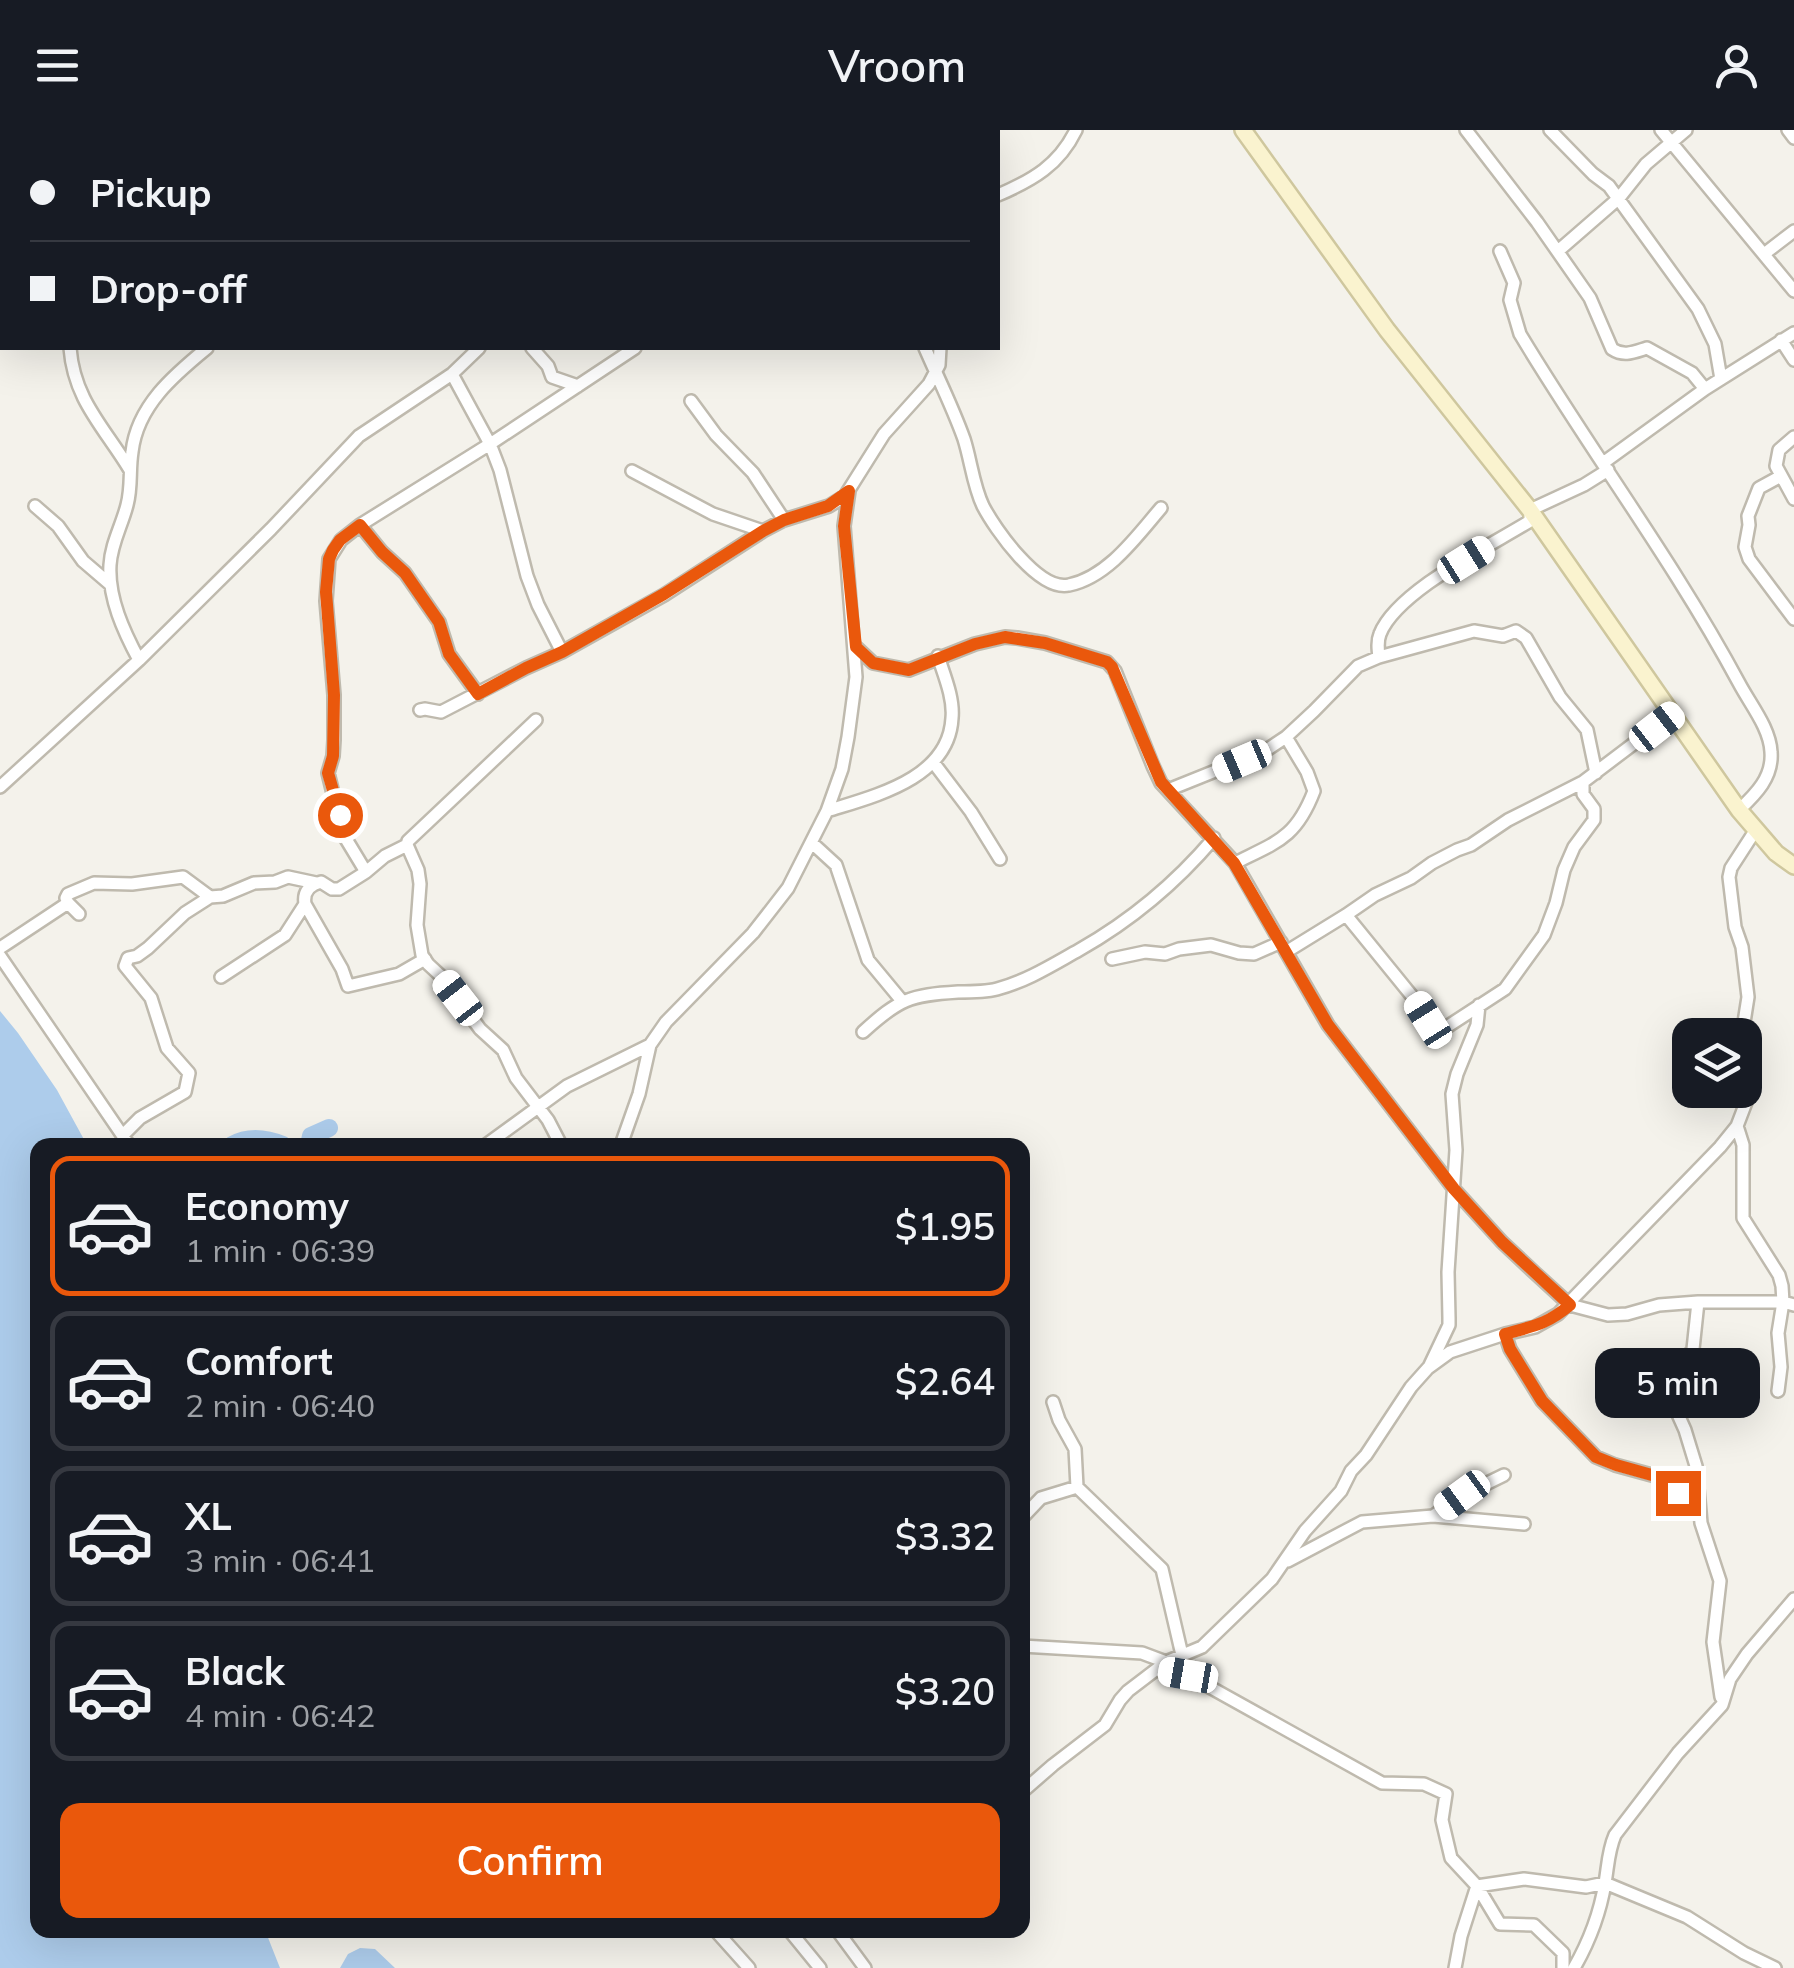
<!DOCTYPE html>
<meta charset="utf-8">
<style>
body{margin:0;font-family:Mulish,sans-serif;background:#242831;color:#f1f3f6;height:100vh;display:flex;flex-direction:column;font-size:38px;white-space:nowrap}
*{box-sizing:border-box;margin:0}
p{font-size:32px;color:#9ea1a6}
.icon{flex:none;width:55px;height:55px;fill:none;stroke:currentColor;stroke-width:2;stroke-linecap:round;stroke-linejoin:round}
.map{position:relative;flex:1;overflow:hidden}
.details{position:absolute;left:30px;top:1008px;width:1000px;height:800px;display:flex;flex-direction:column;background:#171b24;border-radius:20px;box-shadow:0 10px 40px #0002}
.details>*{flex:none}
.top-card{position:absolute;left:0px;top:0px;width:1000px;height:220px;box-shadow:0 10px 40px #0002;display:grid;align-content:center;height:220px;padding:0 30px;background:#171b24}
.buttons{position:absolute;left:1672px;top:888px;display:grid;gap:20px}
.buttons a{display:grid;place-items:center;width:90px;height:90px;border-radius:20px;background:#171b24;box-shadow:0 10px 40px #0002;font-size:50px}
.end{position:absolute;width:45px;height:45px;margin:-22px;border:12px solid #ea580c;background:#fff;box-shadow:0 0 0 5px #fff}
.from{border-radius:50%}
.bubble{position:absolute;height:70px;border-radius:20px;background:#171b24;box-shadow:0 10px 40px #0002;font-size:32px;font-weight:600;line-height:70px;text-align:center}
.car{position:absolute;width:30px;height:60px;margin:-30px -15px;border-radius:12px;box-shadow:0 0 8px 2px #0007;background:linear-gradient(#fff 24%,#345 0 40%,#fff 0 76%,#345 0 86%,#fff 0)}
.top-card b{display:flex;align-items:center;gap:35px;height:95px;font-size:38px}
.top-card b+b{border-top:2px solid #363941}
.top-card i{width:25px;height:25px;background:#f1f3f6}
ul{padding:18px 0 0;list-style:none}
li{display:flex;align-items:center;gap:30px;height:140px;margin:0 20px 15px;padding:0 10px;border:5px solid #363941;border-radius:20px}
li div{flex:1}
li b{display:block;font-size:38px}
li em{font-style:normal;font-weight:600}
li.on{border-color:#ea580c}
li>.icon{width:90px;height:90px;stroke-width:1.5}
.cta{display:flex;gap:20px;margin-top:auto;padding:20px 30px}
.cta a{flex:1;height:115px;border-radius:20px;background:#ea580c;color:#fff;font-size:40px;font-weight:600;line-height:115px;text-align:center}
header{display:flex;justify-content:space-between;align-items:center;height:130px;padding:0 30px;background:#171b24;font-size:45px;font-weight:600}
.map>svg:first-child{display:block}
.water{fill:#adcceb}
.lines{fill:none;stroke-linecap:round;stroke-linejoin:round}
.river{stroke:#adcceb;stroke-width:18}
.minor-casing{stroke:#bfbaae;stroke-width:16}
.secondary-casing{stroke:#cfc79e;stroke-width:20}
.minor{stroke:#fff;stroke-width:11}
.secondary{stroke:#faf3cf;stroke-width:15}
.route{stroke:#ea580c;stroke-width:12}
</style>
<header><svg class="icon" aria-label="menu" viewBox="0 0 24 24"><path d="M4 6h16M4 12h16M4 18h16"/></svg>Vroom<svg class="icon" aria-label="person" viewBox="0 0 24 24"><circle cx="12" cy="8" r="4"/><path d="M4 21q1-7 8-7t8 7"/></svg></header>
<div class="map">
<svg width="1794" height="1838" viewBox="0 0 1794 1838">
<rect width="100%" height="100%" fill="#f4f2eb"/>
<path class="water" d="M0,881L18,903L57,960L87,1015H38V1800H265L280,1838H0Z
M360,1818L375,1819L395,1838H340L348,1824Z"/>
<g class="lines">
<path class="river" d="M232,1015C248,1006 266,1008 283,1015
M309,1015L311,1006L329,998"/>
<g class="minor-casing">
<path id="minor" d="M237,0L239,2
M442,0L445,2
M811,0L812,2
M1466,0L1537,92L1590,168L1612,219C1624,227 1634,222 1647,218L1692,243L1705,259
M1550,0L1593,44L1609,56L1698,179L1715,214L1721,249
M1661,0L1794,161
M1788,0L1794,8
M172,2L175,0
M217,2V0
M416,2L418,0
M697,2L700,0
M736,2L738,0
M998,65C1033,50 1059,35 1076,0
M1500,121L1514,153L1510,170L1520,204C1591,322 1674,432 1739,553C1750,574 1770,598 1771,622C1773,647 1756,664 1739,680
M1558,121L1619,68L1646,34L1686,0
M1764,124L1794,101
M0,141L2,143
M1781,210L1794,230
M70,218C74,270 104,297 130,340
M532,218L548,236L552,247L578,256
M925,218C938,248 953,278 964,309C971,331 973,355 983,376C995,399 1039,462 1069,455C1108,447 1137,406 1161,378
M452,244L490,314L500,340L527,446L538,475L562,522
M691,271L716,305L753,343L784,390
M1794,307L1779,320L1776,336L1794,369
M1603,333L1705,259L1794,203
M632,341L713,384L763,401
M1781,346L1759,358L1748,386L1749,395L1745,417L1749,429L1794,489
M35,376L58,396L83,431L111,455
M360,395L382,422L405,443L439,492L449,524L478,564
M856,517L873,533L909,540L975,514L1005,507L1017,508L1045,513L1107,532L1115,541L1153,636L1161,653L1235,733L1328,895L1454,1059L1502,1112L1535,1143L1570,1175L1608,1185L1627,1184L1659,1175L1698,1172H1783L1794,1175
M1379,527C1378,519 1377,511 1380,504C1397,461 1490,416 1530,391V380L1584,355L1608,340
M139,530C124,502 108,468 110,435C111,414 122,395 127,375C132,357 129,340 132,322C137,276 174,245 207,218
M420,580L425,579L441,582L526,538L562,522L664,465L763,401L784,390L829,376L845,366L884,304L929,254L939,235L940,218
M536,590L408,711L407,715L418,740L420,754L417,795L422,825L428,834L442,847L480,899L503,920L516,948L548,990L561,1015
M933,632L971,682L1000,729
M0,657L139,530L271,399L359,306L452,244L479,218
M1168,660L1265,621L1286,607L1314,581L1358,536L1379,527L1474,501L1503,506L1516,501L1526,508L1560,567L1587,600L1596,643
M827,681C874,666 949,649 952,588C954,568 944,545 938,526
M812,713L836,735L868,830L902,871
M407,715L385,726L366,742L339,759H332L321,752C309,755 303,762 305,774L342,839L348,856L399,844L425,829
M1235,733C1277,712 1296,708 1314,661L1307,642L1286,607
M366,742L343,704L328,643L333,626L334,610V565L326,471L329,429L341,410L360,395L490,314L635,218
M68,773L66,768L68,764L94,753L132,754L183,747L210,767
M1346,785L1416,871L1435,902H1439L1505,859L1544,805L1556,773L1564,740L1574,717L1594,690V679L1583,664V652
M0,818L68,773L79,784
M1286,822L1346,785L1375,765L1411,748L1432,733L1457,720L1471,715L1508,690L1583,652L1673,584
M0,826L129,1015
M1112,829L1145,822L1165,824L1179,819L1211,815L1239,823L1254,824L1281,812
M221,847L285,805L305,774
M863,902C899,869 910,865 958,862C971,862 985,862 997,859C1027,851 1052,835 1079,820C1132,790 1175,754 1214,708
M1742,905L1748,867L1742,817L1735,797L1729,747L1731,738L1755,701
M1745,943L1750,952V962L1737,996L1743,1015V1088L1779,1145L1782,1156L1783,1172L1778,1203L1781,1237L1778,1261
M123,1005L140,988L185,962L189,943L167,918L151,868L125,836L128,828L137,826L148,818L185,783L210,767L223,766L254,753L275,752L288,747L316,753
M486,1015L567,956L650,915L666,892L753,803L788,758L827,681L842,639L848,607L856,547L844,396L849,361
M621,1015L639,964L650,915
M1698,1172L1693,1219L1675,1248L1672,1258V1271L1685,1300L1696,1336L1701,1393L1720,1451L1713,1512L1721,1567
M1505,1204L1510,1219L1542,1271L1596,1327L1615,1335L1659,1347L1679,1363L1697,1355
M1430,1235L1449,1195V1188L1448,1142L1456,1020L1452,964L1457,944L1477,895L1479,875
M1053,1272L1059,1290L1075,1319L1077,1357
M1433,1386L1463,1365L1504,1345
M1022,1388L1041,1368L1077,1357L1162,1439L1182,1525
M1288,1431L1362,1392L1433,1386L1524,1394
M1022,1516L1142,1523L1166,1532
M1157,1540L1188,1545L1382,1653L1424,1654L1446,1664L1442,1690L1451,1728L1477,1756L1500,1794L1534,1795L1563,1823V1838
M1022,1662L1053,1635L1105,1595L1120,1570L1128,1561L1166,1532L1202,1517L1272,1449L1305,1401L1341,1361L1351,1341L1366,1325L1411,1257L1428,1238L1450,1222L1505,1204L1535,1197L1558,1184L1720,1017L1737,996
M715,1800L749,1838
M789,1800L820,1838
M837,1800L865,1838
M1455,1838L1461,1806L1477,1756L1524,1749L1586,1757L1605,1753L1687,1787L1744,1823L1775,1838
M1574,1838C1589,1812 1600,1783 1605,1753C1608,1736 1608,1721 1615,1705L1678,1623L1722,1575L1730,1549L1747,1524L1794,1469"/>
</g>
<g class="secondary-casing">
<path id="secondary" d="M1243,0L1387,200L1530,380L1739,680L1776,723L1794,736"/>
</g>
<use href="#minor" class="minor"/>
<use href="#secondary" class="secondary"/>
</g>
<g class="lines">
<path class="route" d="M340,685L328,643L333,626L334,565L326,462L329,429L333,420L340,410L360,395L382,422L405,443L439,492L449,524L478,564L526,538L562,522L664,464L763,401L784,390L828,376L849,361L844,396L856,517L873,533L909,540L975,514L1005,507L1045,513L1107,532L1112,537L1161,652L1234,733L1328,895L1454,1059L1502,1112L1570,1175C1546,1195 1533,1196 1505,1204L1510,1219L1542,1271L1596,1327L1616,1335L1659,1347L1678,1363"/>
</g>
</svg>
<div class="buttons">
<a><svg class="icon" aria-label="layers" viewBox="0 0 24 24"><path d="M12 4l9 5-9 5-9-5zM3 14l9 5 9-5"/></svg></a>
</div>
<i class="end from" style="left:340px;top:685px"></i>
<i class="end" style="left:1678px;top:1363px"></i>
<div class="bubble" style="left:1595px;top:1218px;width:165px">5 min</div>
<i class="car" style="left:1466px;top:430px;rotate:58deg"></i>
<i class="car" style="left:1657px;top:597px;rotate:52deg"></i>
<i class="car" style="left:1242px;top:631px;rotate:247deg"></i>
<i class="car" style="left:458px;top:868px;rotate:322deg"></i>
<i class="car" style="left:1428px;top:890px;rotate:328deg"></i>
<i class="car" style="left:1462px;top:1365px;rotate:234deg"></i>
<i class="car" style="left:1188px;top:1545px;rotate:280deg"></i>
<div class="top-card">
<b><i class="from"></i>Pickup</b>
<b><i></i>Drop-off</b>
</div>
<section class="details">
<ul>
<li class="on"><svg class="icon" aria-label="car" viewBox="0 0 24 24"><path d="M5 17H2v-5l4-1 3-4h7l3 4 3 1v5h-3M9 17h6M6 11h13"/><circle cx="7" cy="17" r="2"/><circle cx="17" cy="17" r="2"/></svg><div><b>Economy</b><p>1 min · 06:39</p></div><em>$1.95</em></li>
<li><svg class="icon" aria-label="car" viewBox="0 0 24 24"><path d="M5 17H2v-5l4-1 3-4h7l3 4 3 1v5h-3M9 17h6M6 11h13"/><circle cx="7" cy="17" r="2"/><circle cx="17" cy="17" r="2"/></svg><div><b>Comfort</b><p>2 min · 06:40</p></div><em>$2.64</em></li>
<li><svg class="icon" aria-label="car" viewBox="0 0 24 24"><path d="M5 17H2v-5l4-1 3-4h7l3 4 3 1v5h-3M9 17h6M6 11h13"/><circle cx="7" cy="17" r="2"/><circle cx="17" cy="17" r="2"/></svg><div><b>XL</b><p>3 min · 06:41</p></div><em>$3.32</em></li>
<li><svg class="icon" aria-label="car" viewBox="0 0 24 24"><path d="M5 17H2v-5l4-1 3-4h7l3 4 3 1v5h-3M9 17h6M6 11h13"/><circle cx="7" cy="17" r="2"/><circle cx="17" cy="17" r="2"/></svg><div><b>Black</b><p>4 min · 06:42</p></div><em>$3.20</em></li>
</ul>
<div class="cta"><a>Confirm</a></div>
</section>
</div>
